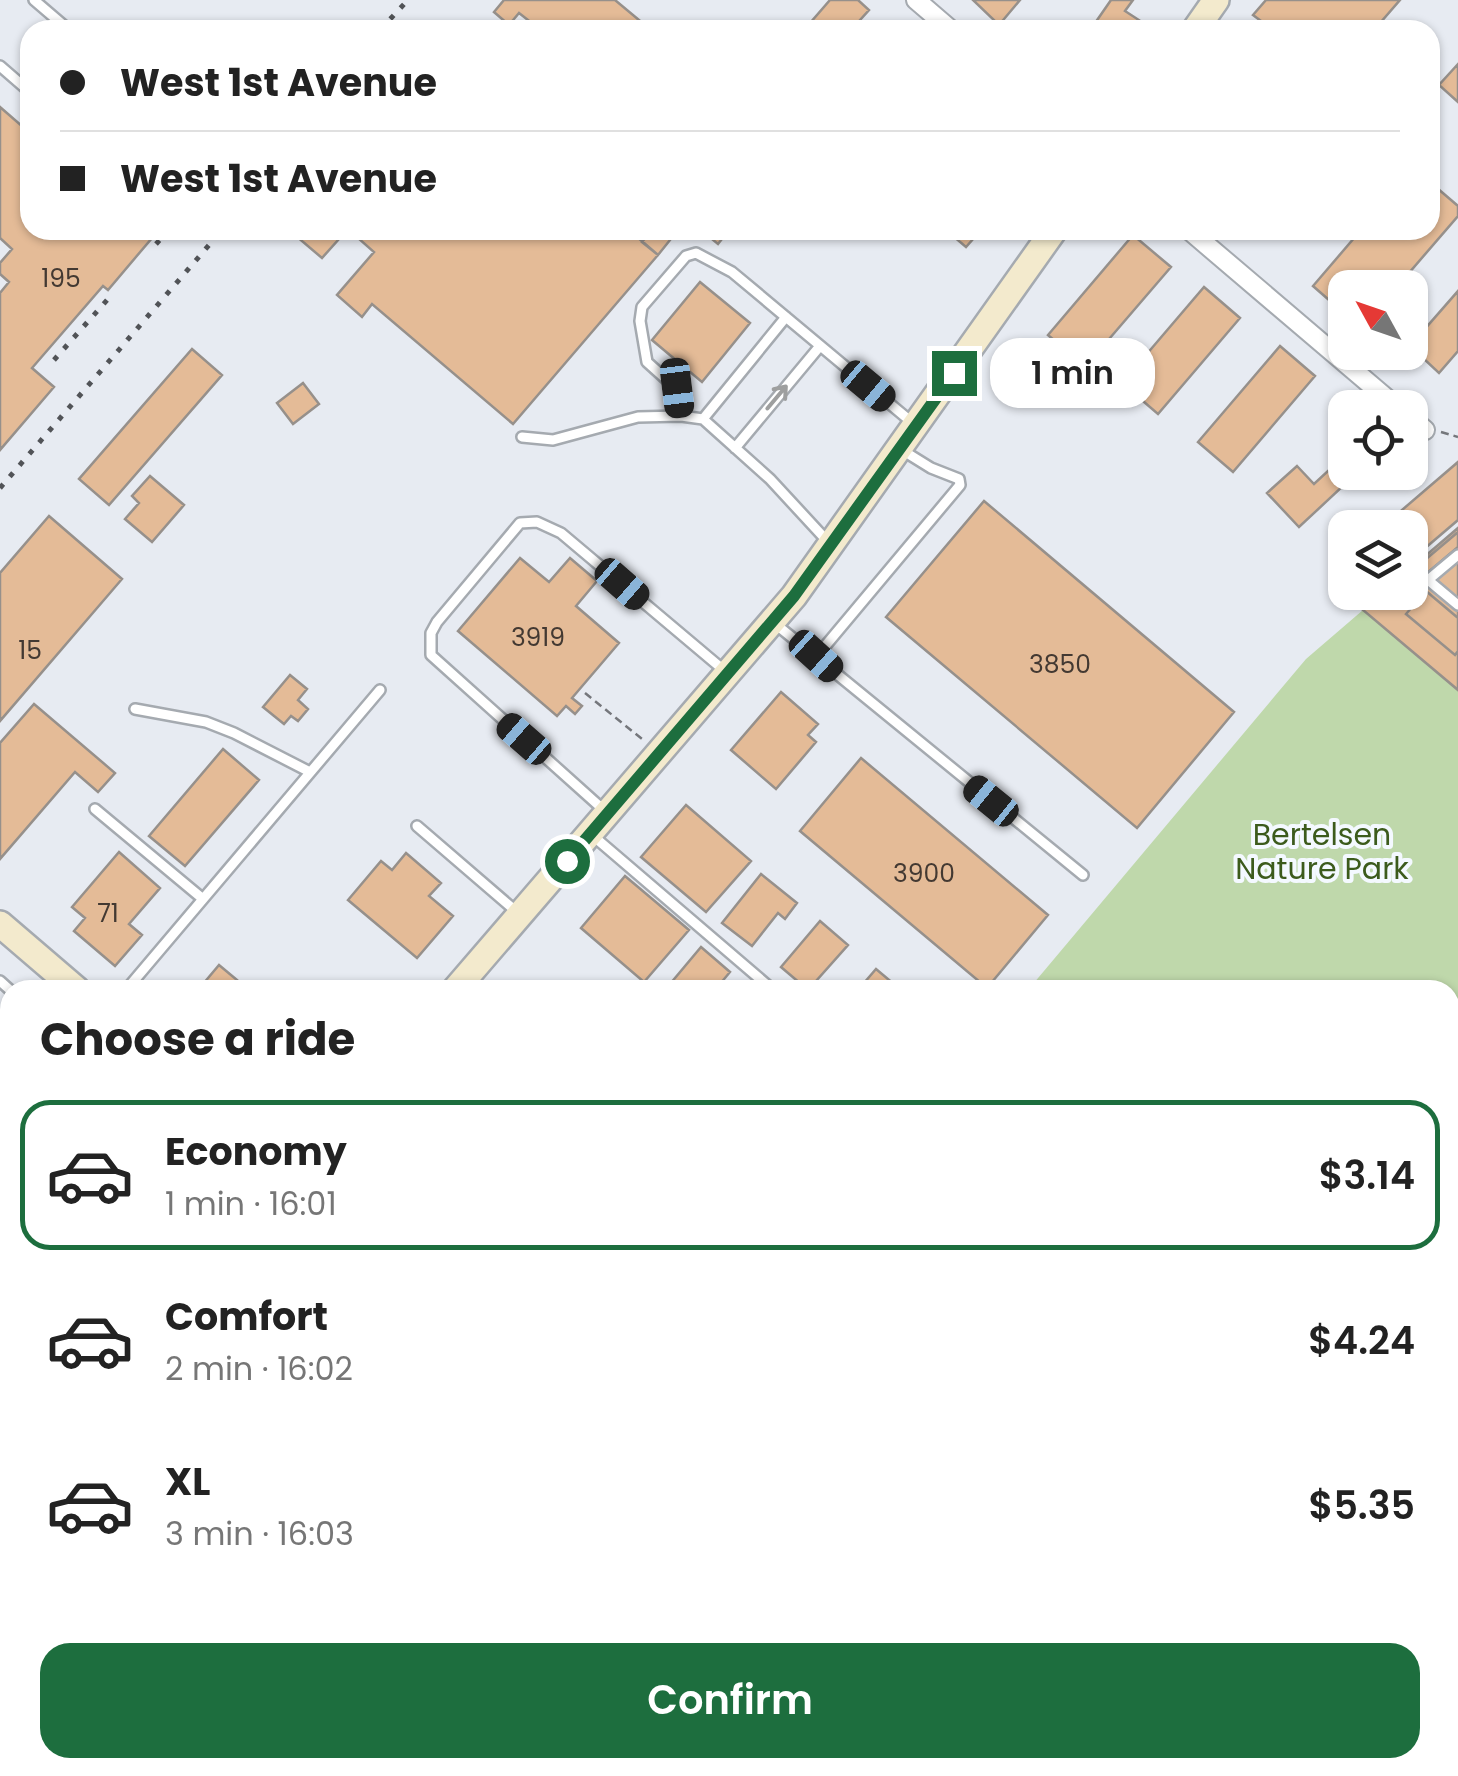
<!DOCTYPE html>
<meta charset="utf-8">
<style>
body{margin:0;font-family:Poppins,sans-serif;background:#f6f6f6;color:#222;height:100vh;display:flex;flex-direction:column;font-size:38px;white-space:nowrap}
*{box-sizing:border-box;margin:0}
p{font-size:32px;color:#767676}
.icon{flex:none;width:55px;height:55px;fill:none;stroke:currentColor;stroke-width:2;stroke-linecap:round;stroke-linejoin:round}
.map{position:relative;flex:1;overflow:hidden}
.drawer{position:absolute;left:0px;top:980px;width:1460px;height:798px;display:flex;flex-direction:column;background:#fff;border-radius:30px 30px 0 0;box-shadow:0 2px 8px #0004}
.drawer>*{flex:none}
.hud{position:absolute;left:20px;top:20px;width:1420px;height:220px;border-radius:30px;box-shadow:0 2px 8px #0004;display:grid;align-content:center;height:220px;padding:0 40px;background:#fff}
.needle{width:65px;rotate:310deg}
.buttons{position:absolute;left:1328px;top:270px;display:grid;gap:20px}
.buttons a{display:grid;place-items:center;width:100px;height:100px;border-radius:20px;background:#fff;box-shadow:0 2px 8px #0004;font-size:50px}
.end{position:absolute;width:45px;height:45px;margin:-22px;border:12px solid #1d6e3e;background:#fff;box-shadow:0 0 0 5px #fff}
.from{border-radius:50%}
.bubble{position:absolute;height:70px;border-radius:30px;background:#fff;box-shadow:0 2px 8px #0004;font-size:32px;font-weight:600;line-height:70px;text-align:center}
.car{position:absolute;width:30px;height:60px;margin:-30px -15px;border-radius:12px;box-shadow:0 0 8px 2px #0007;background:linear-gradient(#222 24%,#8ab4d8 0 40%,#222 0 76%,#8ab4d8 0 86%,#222 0)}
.hud b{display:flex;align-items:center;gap:35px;height:95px;font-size:38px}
.hud b+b{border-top:2px solid #e0e0e0}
.hud i{width:25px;height:25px;background:#222}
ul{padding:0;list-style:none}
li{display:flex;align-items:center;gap:30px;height:150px;margin:0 20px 15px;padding:0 20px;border:5px solid transparent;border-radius:30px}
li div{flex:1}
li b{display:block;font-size:38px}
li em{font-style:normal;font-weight:600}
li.on{border-color:#1d6e3e}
li>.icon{width:90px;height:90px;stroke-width:1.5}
h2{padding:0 40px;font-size:45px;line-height:120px}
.primary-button{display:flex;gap:20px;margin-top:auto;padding:20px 40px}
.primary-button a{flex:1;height:115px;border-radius:30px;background:#1d6e3e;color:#fff;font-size:40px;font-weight:600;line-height:115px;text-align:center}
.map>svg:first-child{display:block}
.green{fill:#bfd8ab}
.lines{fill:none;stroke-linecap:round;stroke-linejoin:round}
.stream{stroke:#96d9dc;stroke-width:5}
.building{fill:#e4bb97;stroke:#96908b;stroke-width:2.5}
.lane-casing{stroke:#a5aab0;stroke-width:14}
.street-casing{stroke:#a5aab0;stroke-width:22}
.secondary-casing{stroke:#a5aab0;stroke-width:30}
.path{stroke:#75777c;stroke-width:2.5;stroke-dasharray:8 5;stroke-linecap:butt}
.lane{stroke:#fff;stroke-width:9}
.street{stroke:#fff;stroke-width:18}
.secondary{stroke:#f3eacd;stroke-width:25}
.rail{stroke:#515357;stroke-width:5;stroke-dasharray:5 10;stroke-linecap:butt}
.oneway{stroke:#9e9f9f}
.route{stroke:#1d6e3e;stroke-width:12}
.labels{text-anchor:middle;stroke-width:8;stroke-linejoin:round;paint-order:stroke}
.number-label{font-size:25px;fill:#433932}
.park-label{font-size:30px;fill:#3c5b1c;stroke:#f4f9ff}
</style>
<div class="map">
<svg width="1458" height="1776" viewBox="0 0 1458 1776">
<rect width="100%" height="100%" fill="#e7ebf2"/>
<path class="green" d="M1363,610L1458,690V1776H1042L1032,1768H1450V990H1028L1306,659Z"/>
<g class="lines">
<path class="stream" d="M1450,1054L1458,1050
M805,1776L812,1768"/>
</g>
<path class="building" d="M504,0H615L651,30H528L533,24L519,13L509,25L494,12Z
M830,0H858L869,10L851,30H804Z
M973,0H1020L999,25Z
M1111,0H1133L1125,11L1148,26L1145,30H1099L1093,26Z
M1266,0H1400L1374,30H1254L1261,21L1253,15Z
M1458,64V102L1439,85Z
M0,107L30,133V230H143L152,238L108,290L103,286L32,368L54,387L0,450V293L9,282L0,274V263L12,249L0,238Z
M1430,182L1458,206V216L1396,288H1345V314L1313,286L1361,230H1430Z
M289,230H347L322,258Z
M349,230H376L382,236L387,230H629L658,255L513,424L372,304L362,317L337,295L374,252Z
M652,230H678L658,255L642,242Z
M701,230H729L718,244Z
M946,230H981L966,247Z
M1133,235L1171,267L1085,367L1048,335Z
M700,282L750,323L702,382L652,340Z
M1204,287L1240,318L1158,414L1122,383Z
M1458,291V351L1439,373L1410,346Z
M1280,346L1315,376L1233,472L1198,442Z
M192,349L222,375L109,505L79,479Z
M303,383L319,404L293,424L277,403Z
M1458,462V520L1410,561V528H1381Z
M1297,466L1314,484L1329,470L1343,486L1299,527L1267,493Z
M150,476L184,505L152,542L125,519L139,503L132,496Z
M984,501L1234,712L1137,828L886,617Z
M49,516L122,579L0,721V573Z
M1458,528V690L1363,610L1383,592H1410V569Z
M1458,532V547L1426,574L1419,565Z
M520,558L549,582L570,558L597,581L576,606L619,643L572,698L582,706L575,714L566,706L557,716L458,631Z
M1414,569L1422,577L1410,588V572Z
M1426,591L1458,618V651L1455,655L1406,614Z
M290,675L307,689L298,700L308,709L298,721L291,716L284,724L263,707Z
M781,692L818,724L808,735L816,742L776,789L731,750Z
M34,704L115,773L98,792L75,772L0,859V743Z
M223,749L259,780L185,866L149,836Z
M861,758L1048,915L987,988L800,831Z
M686,805L751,861L706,912L641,857Z
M119,852L160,888L129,924L142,935L115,966L74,931L85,918L72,907Z
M406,853L441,883L429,896L453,916L417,958L348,900L381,861L392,870Z
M761,874L797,903L785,919L778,913L752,946L722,923Z
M625,876L689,930L644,982L581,928Z
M820,921L848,945L808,990L781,967Z
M701,947L730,972L715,990H665Z
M219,965L237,980L230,990H198Z
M876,969L901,990H858Z
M10,1007V1120L0,1132V1051L5,1045L0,1041V1019Z
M134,1768H248L258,1776H144Z"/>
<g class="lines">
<g class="lane-casing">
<path id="lane" d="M34,0L69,30
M0,66L30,92
M681,416L677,389L647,362L640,321L642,307L686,256L696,253L732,272L914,424
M703,419L786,317
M522,437L553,440L638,417L681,416L703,419L770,479L830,544
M735,448L820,346
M1458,555L1428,580L1458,605
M773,622L816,657L960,485L959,479L931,468L902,450
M816,657L1083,875
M135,709L206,722L234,733L310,772
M95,809L203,899
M606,812L431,655V633L437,622L520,523L537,522L561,533L726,672
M417,826L518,913
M592,835L773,990
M0,981L10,990
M126,990L380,690
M0,1148L10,1137
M0,1304L10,1314
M0,1447L10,1435
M0,1521L10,1530
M0,1618L10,1626
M284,1768L285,1776
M40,1776L42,1768
M476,1776L482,1768
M772,1776L779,1768"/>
</g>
<g class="street-casing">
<path id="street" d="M916,0L951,30
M1189,230L1398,408
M1410,417L1425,430
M0,1610L10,1599"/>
</g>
<g class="secondary-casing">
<path id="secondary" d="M1195,30L1216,0
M0,924L77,990
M455,990L794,596L1054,230
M1005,1768L1015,1776"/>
</g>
<path class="path" d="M1441,432L1458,437
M585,693L642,739
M1450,1209L1458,1197"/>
<use href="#lane" class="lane"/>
<use href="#street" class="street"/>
<use href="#secondary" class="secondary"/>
<path class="rail" d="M380,30L408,0
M156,244L169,230
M54,360L107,300
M0,488L222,230"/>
</g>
<defs><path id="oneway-shaft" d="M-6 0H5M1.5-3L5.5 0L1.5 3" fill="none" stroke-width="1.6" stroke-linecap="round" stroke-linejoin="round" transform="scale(2.5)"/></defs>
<use class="oneway" href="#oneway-shaft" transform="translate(777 397) rotate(-50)"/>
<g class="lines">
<path class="route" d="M567,861L794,596L954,373"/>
</g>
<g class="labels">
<g class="number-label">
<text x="61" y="287">195</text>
<text x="538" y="646">3919</text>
<text x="30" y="659">15</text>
<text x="1060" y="673">3850</text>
<text x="924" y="882">3900</text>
<text x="108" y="922">71</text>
</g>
<g class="park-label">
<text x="1322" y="845">Bertelsen<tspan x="1322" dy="34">Nature Park</tspan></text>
</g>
</g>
</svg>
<div class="buttons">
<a><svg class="needle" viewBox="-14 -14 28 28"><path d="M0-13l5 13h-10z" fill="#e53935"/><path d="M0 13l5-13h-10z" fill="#767676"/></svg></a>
<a><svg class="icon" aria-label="locate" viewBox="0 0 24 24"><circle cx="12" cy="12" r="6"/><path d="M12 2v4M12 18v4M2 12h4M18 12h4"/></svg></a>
<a><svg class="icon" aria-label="layers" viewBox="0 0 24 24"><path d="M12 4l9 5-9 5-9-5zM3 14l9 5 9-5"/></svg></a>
</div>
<i class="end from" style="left:567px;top:861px"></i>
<i class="end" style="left:954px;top:373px"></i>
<div class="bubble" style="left:990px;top:338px;width:165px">1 min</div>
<i class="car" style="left:868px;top:386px;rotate:130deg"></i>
<i class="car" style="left:677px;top:388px;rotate:173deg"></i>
<i class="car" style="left:622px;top:584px;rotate:131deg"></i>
<i class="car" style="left:816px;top:656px;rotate:132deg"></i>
<i class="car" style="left:524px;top:739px;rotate:311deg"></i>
<i class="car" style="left:991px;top:801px;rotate:309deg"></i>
<div class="hud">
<b><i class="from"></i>West 1st Avenue</b>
<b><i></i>West 1st Avenue</b>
</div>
<section class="drawer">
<h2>Choose a ride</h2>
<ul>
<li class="on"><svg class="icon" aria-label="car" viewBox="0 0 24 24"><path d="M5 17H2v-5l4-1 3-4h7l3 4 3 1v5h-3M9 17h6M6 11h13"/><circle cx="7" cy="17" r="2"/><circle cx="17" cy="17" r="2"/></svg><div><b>Economy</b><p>1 min · 16:01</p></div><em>$3.14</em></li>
<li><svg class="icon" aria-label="car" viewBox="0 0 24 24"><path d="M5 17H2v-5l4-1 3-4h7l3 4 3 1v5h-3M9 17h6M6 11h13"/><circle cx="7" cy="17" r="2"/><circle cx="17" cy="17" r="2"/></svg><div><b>Comfort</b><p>2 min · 16:02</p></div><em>$4.24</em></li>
<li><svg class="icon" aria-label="car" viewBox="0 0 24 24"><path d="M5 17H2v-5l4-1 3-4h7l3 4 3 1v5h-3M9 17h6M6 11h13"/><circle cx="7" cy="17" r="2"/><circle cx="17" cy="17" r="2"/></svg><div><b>XL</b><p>3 min · 16:03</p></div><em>$5.35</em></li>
</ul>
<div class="primary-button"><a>Confirm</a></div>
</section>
</div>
